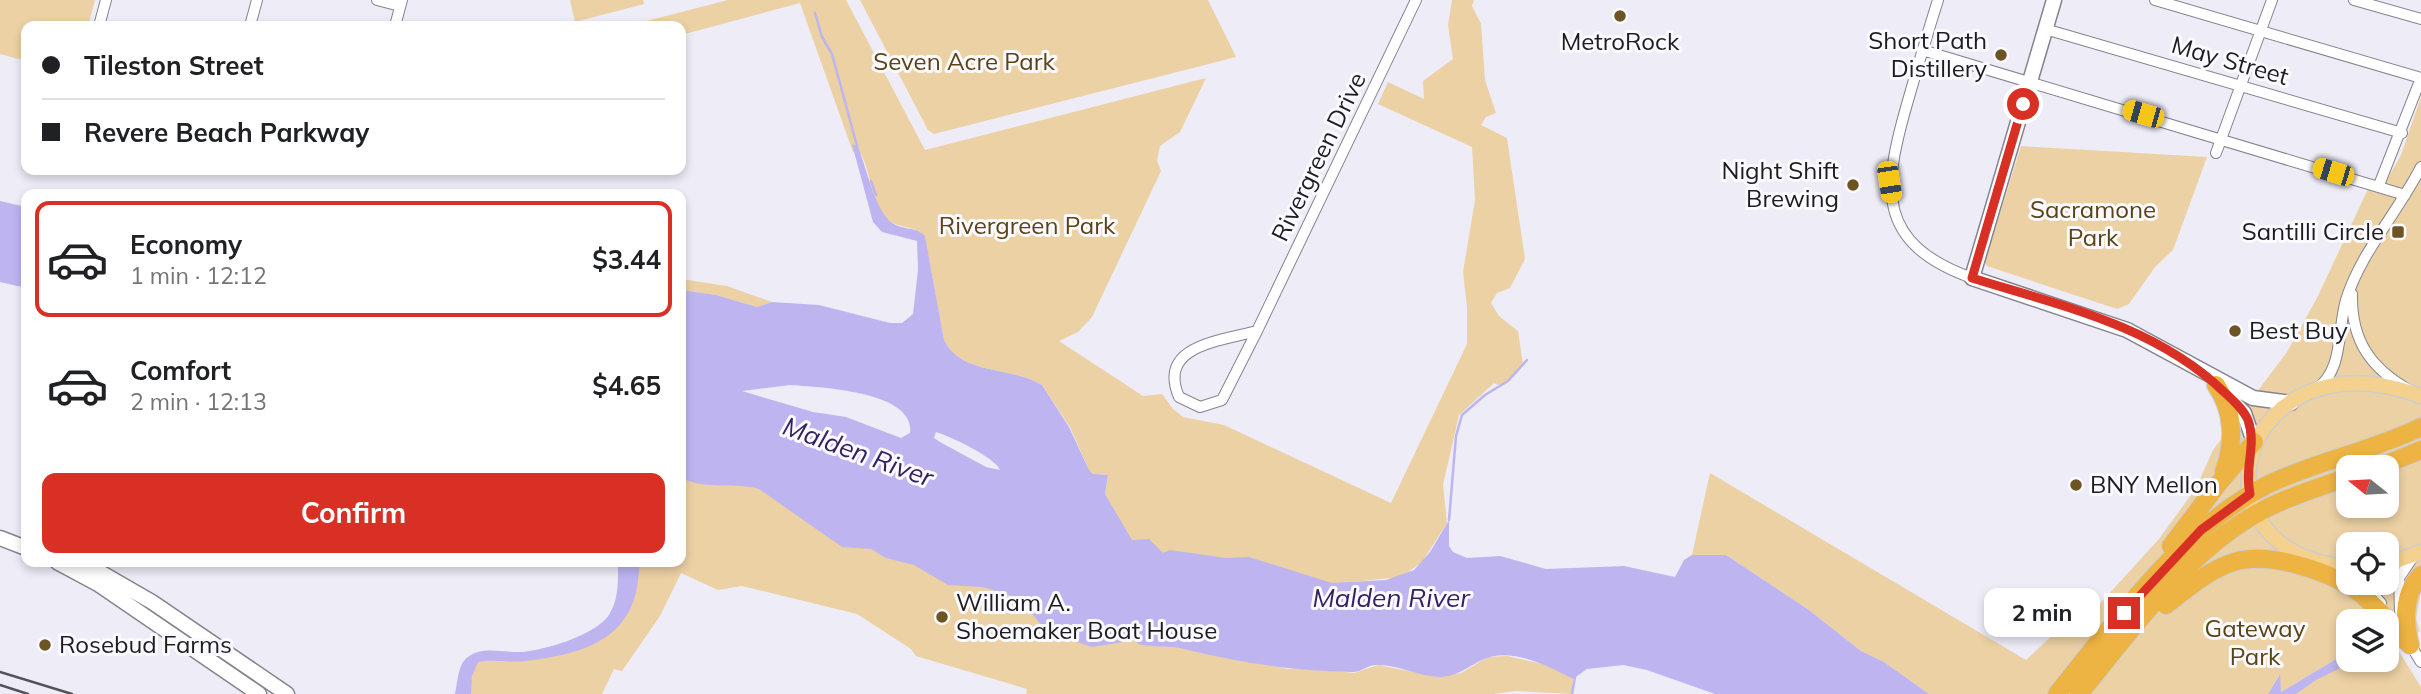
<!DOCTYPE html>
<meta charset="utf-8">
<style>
body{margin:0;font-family:Mulish,sans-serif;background:#f2f2f2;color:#202124;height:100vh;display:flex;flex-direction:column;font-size:26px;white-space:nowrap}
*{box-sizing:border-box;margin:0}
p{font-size:23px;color:#757577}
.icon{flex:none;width:38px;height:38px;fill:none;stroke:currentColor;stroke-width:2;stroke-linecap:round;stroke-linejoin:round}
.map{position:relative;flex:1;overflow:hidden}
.sheet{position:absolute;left:21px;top:189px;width:665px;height:378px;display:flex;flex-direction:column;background:#fff;border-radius:14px;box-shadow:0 4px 10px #0003}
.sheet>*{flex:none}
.guide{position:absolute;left:21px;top:21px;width:665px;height:154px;border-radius:14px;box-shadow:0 4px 10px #0003;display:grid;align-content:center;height:154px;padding:0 21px;background:#fff}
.needle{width:46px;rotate:288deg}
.fabs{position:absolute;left:2336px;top:455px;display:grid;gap:14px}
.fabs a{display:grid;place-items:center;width:63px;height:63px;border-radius:14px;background:#fff;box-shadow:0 4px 10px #0003;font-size:35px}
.end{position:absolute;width:32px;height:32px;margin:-16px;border:9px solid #d93025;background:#fff;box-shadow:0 0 0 4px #fff}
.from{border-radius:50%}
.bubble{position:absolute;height:49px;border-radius:14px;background:#fff;box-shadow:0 4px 10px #0003;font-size:23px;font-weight:700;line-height:49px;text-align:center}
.car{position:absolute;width:21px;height:42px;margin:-21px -10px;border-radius:9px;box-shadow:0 0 5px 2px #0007;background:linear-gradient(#f5c518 24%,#345 0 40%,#f5c518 0 76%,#345 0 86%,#f5c518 0)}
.guide b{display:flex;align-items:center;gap:24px;height:66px;font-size:26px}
.guide b+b{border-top:2px solid #e0e0e0}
.guide i{width:18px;height:18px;background:#202124}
ul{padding:12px 0 0;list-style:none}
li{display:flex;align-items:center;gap:21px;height:116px;margin:0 14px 10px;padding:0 7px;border:4px solid transparent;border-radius:14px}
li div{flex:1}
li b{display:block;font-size:26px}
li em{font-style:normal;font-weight:700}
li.current{border-color:#d93025}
li>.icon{width:63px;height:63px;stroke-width:1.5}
.button{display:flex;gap:14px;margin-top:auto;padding:14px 21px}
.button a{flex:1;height:80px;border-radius:14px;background:#d93025;color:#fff;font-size:28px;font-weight:700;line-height:80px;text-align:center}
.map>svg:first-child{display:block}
.green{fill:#ecd1a4;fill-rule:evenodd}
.water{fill:#beb5f0;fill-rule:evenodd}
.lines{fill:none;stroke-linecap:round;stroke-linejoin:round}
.stream{stroke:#beb5f0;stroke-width:2.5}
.street-casing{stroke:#85848e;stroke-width:12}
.secondary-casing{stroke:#85848e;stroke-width:17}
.primary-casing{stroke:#cdcdce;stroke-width:17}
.highway-casing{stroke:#cdcdce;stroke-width:20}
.street{stroke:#fff;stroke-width:10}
.secondary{stroke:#fff;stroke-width:14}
.primary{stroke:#f4d18e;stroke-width:14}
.highway{stroke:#edb343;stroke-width:18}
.rail{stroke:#525258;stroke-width:2.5}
.route{stroke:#d93025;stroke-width:9}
.poi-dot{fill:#6d5425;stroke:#fbfaff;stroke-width:2.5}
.labels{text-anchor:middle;stroke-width:6;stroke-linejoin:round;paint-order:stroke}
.poi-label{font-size:24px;fill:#1d1d21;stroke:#fbfaff;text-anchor:start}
.street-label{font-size:24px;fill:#1d1d21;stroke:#fbfaff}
.park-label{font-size:24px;fill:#5a4317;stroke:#fbfaff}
.water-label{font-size:26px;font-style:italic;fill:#332163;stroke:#fbfaff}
</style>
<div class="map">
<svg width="2421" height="694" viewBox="0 0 2421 694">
<rect width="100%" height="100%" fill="#edecf7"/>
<path class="green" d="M0,0H95L88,26H26V56L19,59L0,54Z
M570,0H643L644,4L575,22Z
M728,0H846L925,150L1206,78L1180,132L1160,146L1157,161L1161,171L1092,317L1078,332L1059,341L1143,396L1162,394L1173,409L1183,417L1224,425L1391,503L1467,344V307L1463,272L1475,200L1472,147L1378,104L1388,82L1424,99L1423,81L1453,59L1448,25L1452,0H1474L1472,6L1481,24L1485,80L1496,113L1486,117L1481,125L1507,138L1525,259L1510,288L1497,293L1491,303L1499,316L1518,331L1523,365C1516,374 1502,390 1494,383L1459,415L1443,485L1447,523L1422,562L1401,577L1332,584L1259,562L1198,559L1185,554H1164L1133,546L1105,494L1108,475L1093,474L1089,470L1070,427L1042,385C1011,366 962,376 944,340L925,237C915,224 895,230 883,215C870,197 871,171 860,152H853L800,3L681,35V26H627Z
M860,0H1208L1236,57L934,134L928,130Z
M2421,97V591L2416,619L2420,631L2398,650L2421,687V694H2296C2323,670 2352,660 2387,660V621H2348V652L2281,692L2279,675L2268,694H1929L1884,662L1861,651L1809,610L1726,555H1692L1710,473L2026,660L2074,615L2085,620L2159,539L2196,488L2213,450L2287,352L2317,298L2368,189L2380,192L2401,155ZM2348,467H2387V506H2348ZM2348,544H2387V583H2348Z
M2021,146L2207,157L2173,250L2155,267L2129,304L2117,309L1987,266L1985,262Z
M681,279L727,286L772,302L757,307L716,295L681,290Z
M681,473L745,481L872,546L1011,592L1061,622L1182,645L1288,669L1304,668L1354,673L1378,665L1439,677L1461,673L1488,657L1507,656L1551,666L1573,679L1572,694L1516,691L1493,694H1026L1027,689L916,656L911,649L857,614L742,586L718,590L681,573L660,616L622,671L614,669L602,694H469L475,659L514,660L614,627L636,562H681Z"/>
<path class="water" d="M852,144L858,147C866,166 875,210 891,222C902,231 916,226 925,236L944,340C962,376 1011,366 1042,385L1069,427L1089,470L1093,474L1108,475L1105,494L1132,540L1149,539L1163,553L1170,550L1226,558L1249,557L1332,583L1386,580L1414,570L1430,552L1449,520V546L1453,552L1467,558L1500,556L1546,569L1624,566L1675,577L1684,560L1692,555H1726L1809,610L1861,651L1884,662L1929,694H1715L1647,670L1623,665L1587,669L1573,679C1548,666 1511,646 1482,660C1467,667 1457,677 1439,677C1417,676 1397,664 1376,665C1367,665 1361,673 1351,672C1293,671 1240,663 1184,649C1169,645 1153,648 1138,644L1136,640L1092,647L1074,641L1059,625L1042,626L1026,606L1009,595L983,587L948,585L914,565L886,558L871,549L842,547L759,489C736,482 698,490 681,477V290L716,295L757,307L772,302L819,305L890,323H902L913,314L918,270L917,241L882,232L873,222ZM790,385C818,387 916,391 910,433L901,438L846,417L813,412L742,391ZM936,432C950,436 996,458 1000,470L986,467L940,442L934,438Z
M0,201L26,207V288L0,282Z
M618,562H639C640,636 590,653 526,661C510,663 494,659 478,662L472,676L471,694H455C457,685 458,670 463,662C477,644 501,653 520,652C543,651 596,635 609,615C619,599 618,580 618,562Z
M2348,652V660H2357L2316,680L2296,694H2268L2280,674L2281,692Z"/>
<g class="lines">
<path class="stream" d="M815,13L822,37L832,54L857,146
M871,181L876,195
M1449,520L1456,436L1462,415L1485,395L1508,381L1527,360
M1572,694L1575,677"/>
<g class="street-casing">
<path id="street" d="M377,0L400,6
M1938,0C1927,35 1917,69 1907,104C1883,188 1875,243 1972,278
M2155,0L2421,78L2379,185
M2354,0L2421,19
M99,26L106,0
M250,26L257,0
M395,26L402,0
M2045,29L2402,133
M1922,50L2405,195
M2216,153L2272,0
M2352,294C2351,341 2371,369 2411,391
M1257,331L1416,0
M1257,331L1222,400L1200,407L1179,397C1157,345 1221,341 1257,331Z
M2315,390C2344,371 2337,331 2346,300C2361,252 2398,212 2421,167
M2363,583L2381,603
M2400,611L2399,578L2413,557
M2408,641L2421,662"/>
</g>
<g class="secondary-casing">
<path id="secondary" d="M2054,0L1972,278L2127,330L2253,398L2291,403
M2221,390L2244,413L2254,442
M0,538L26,548
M57,562L98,584L259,694
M75,562L100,572L152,602L287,694"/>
</g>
<g class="primary-casing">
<path id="primary" d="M2387,564L2421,552
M2348,567C2180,552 2238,329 2421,396"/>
</g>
<g class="highway-casing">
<path id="highway" d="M2216,385C2234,411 2235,442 2224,471
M2379,467L2421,450
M2171,546L2218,484L2254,442
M2166,605C2187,589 2208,570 2234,562C2270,551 2332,572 2361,594C2379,609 2394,628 2410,645
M2410,645C2404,621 2403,594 2421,575
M2057,694C2112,625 2187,524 2267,485C2316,461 2372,451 2421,427
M2079,694C2129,633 2181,560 2249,518C2280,499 2315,489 2348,477"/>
</g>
<use href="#street" class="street"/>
<use href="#secondary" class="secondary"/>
<use href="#primary" class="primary"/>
<use href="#highway" class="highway"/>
<path class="rail" d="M0,672L72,694
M0,685L28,694"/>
</g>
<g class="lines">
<path class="route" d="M2023,104L1972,278C2059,305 2156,326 2224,392C2233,400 2243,409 2248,420C2257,446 2244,466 2250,494L2201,530L2124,613"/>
</g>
<g class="poi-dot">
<circle cx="1620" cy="16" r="7"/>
<circle cx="2001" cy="55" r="7"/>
<circle cx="1853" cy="185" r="7"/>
<rect x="2391" y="225" width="14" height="14" rx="3.5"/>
<circle cx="2235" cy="331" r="7"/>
<circle cx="2076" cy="485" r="7"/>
<circle cx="942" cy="617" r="7"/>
<circle cx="45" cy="645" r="7"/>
</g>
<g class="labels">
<g class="poi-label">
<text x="1987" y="49" text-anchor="end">Short Path<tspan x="1987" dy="28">Distillery</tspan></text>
<text x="1620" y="50" text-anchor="middle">MetroRock</text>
<text x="1839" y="179" text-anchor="end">Night Shift<tspan x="1839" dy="28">Brewing</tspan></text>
<text x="2384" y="240" text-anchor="end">Santilli Circle</text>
<text x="2249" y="339">Best Buy</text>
<text x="2090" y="493">BNY Mellon</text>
<text x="956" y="611">William A.<tspan x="956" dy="28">Shoemaker Boat House</tspan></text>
<text x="59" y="653">Rosebud Farms</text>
</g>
<g class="street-label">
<text transform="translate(2230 61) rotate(16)" y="8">May Street</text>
<text transform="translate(1319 157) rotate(-64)" y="8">Rivergreen Drive</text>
</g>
<g class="park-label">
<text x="964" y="70">Seven Acre Park</text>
<text x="2093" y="218">Sacramone<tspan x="2093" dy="28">Park</tspan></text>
<text x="1027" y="234">Rivergreen Park</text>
<text x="2255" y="637">Gateway<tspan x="2255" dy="28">Park</tspan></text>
</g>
<g class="water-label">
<text transform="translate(858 452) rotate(20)" y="9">Malden River</text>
<text x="1391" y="607">Malden River</text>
</g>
</g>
</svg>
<div class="fabs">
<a><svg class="needle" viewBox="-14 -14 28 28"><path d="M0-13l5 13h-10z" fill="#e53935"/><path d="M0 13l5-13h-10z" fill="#757577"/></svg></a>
<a><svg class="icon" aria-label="locate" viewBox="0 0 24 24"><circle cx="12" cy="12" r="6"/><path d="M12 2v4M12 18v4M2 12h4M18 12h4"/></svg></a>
<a><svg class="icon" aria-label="layers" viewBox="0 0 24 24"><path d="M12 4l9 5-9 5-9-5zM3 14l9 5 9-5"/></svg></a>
</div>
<i class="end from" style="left:2023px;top:104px"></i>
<i class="end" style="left:2124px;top:613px"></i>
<div class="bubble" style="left:1984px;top:588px;width:116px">2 min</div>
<i class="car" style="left:2143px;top:114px;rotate:286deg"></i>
<i class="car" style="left:2333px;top:172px;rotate:287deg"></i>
<i class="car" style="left:1889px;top:182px;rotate:171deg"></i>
<div class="guide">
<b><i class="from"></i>Tileston Street</b>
<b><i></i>Revere Beach Parkway</b>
</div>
<section class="sheet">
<ul>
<li class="current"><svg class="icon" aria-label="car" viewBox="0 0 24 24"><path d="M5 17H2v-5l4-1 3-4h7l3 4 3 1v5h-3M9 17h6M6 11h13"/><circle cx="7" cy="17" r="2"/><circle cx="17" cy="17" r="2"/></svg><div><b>Economy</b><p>1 min · 12:12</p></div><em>$3.44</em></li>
<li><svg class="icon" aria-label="car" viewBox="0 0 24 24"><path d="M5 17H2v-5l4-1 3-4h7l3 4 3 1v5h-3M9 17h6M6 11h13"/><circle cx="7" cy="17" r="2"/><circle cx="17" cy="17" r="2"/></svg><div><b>Comfort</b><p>2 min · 12:13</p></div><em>$4.65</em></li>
</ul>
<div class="button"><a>Confirm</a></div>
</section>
</div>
